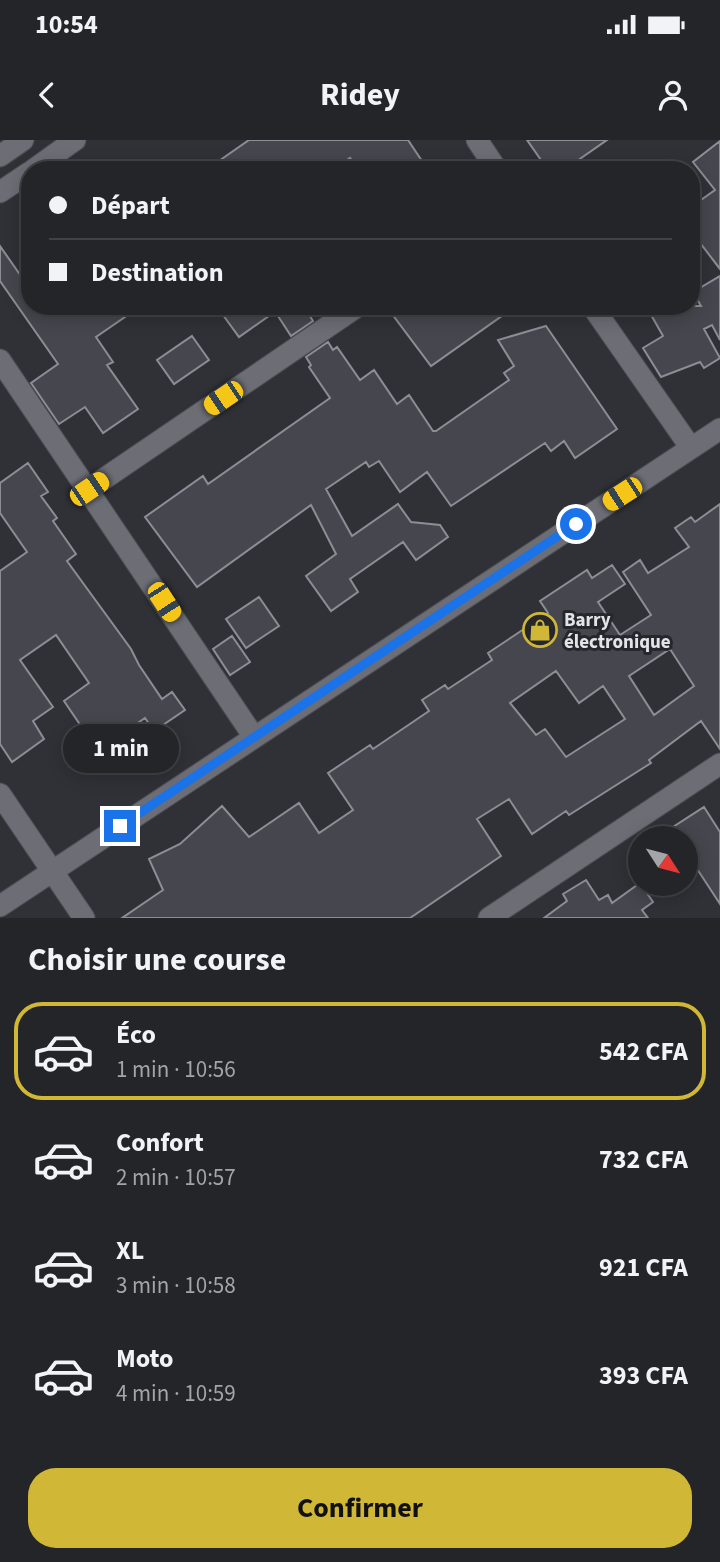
<!DOCTYPE html>
<html lang="fr">
<meta charset="utf-8">
<style>
body{margin:0;font-family:"Source Sans 3",sans-serif;background:#303135;color:#f1f3f6;height:100vh;display:flex;flex-direction:column;font-size:26px;white-space:nowrap}
*{box-sizing:border-box;margin:0}
p{font-size:23px;color:#a3a5a8}
.icon{flex:none;width:38px;height:38px;fill:none;stroke:currentColor;stroke-width:2;stroke-linecap:round;stroke-linejoin:round}
.map{position:relative;height:778px;overflow:hidden}
.details{display:flex;flex-direction:column;background:#242529;flex:1}
.details>*{flex:none}
.hud{position:absolute;left:21px;top:21px;width:679px;height:154px;border-radius:28px;box-shadow:0 4px 18px #0003,0 0 0 2px #414246;display:grid;align-content:center;height:154px;padding:0 28px;background:#242529}
.needle{width:46px;rotate:126deg}
.buttons{position:absolute;left:628px;top:686px;display:grid;gap:14px}
.buttons a{display:grid;place-items:center;width:70px;height:70px;border-radius:50%;background:#242529;box-shadow:0 4px 18px #0003,0 0 0 2px #414246;font-size:35px}
.end{position:absolute;width:32px;height:32px;margin:-16px;border:9px solid #1a73e8;background:#fff;box-shadow:0 0 0 4px #fff}
.from{border-radius:50%}
.bubble{position:absolute;height:49px;border-radius:24px;background:#242529;box-shadow:0 4px 18px #0003,0 0 0 2px #414246;font-size:23px;font-weight:700;line-height:49px;text-align:center}
.car{position:absolute;width:21px;height:42px;margin:-21px -10px;border-radius:9px;box-shadow:0 0 5px 2px #0007;background:linear-gradient(#f5c518 24%,#345 0 40%,#f5c518 0 76%,#345 0 86%,#f5c518 0)}
.hud b{display:flex;align-items:center;gap:24px;height:66px;font-size:26px}
.hud b+b{border-top:2px solid #414246}
.hud i{width:18px;height:18px;background:#f1f3f6}
ul{padding:0;list-style:none}
li{display:flex;align-items:center;gap:21px;height:98px;margin:0 14px 10px;padding:0 14px;border:4px solid transparent;border-radius:28px}
li div{flex:1}
li b{display:block;font-size:26px}
li em{font-style:normal;font-weight:700}
li.current{border-color:#d1b736}
li>.icon{width:63px;height:63px;stroke-width:1.5}
h2{padding:0 28px;font-size:32px;line-height:84px}
.cta{display:flex;gap:14px;margin-top:auto;padding:14px 28px}
.cta a{flex:1;height:80px;border-radius:28px;background:#d1b736;color:#111;font-size:28px;font-weight:700;line-height:80px;text-align:center}
.status{display:flex;justify-content:space-between;align-items:center;height:49px;padding:0 35px;background:#242529;direction:ltr}
.status svg{height:19px;fill:currentColor}
header{display:flex;justify-content:space-between;align-items:center;height:91px;padding:0 28px;background:#242529;font-size:32px;font-weight:700}
.map>svg:first-child{display:block}
.building{fill:#46474e;stroke:#8c8d95;stroke-width:2;fill-rule:evenodd}
.lines{fill:none;stroke-linecap:round;stroke-linejoin:round}
.street-casing{stroke:#4d4e53;stroke-width:23}
.secondary-casing{stroke:#4d4e53;stroke-width:23}
.street{stroke:#6c6d75;stroke-width:21}
.secondary{stroke:#6c6d75;stroke-width:21}
.route{stroke:#1a73e8;stroke-width:9}
.labels{text-anchor:middle;stroke-width:6;stroke-linejoin:round;paint-order:stroke}
.poi-label{font-size:19px;font-weight:bold;fill:#e3e3e8;stroke:#26272d;text-anchor:start}
</style>
<div class="status"><b>10:54</b><svg viewBox="0 0 49 12"><path d="M0 12V9h3v3zM5 12V6h3v6zM10 12V3h3v9zM15 12V0h3v12zM26 1h20v11H26zM47 4h2v5h-2z"/></svg></div>
<header><svg class="icon" aria-label="back" viewBox="0 0 24 24"><path d="M15 5l-7 7 7 7"/></svg>Ridey<svg class="icon" aria-label="person" viewBox="0 0 24 24"><circle cx="12" cy="8" r="4"/><path d="M4 21q1-7 8-7t8 7"/></svg></header>
<div class="map">
<svg width="720" height="778" viewBox="0 0 720 778">
<rect width="100%" height="100%" fill="#303137"/>
<path class="building" d="M249,0H408L428,30H359L350,18L333,30H206Z
M527,0H607L564,30H548Z
M720,1V129L691,91V67L715,50L693,22Z
M0,106L30,149V166H141L96,197L113,222L107,225L138,269L103,293L85,267L59,284L31,243L58,224L0,141Z
M720,136V200L712,185L704,189L720,218L704,228L700,222L661,237L643,208L663,196L646,166H701L693,152Z
M235,166H283L239,197L223,175Z
M292,166H304L313,181L291,196L278,176Z
M404,166H450L456,175L469,166H516L431,226L392,174Z
M546,186L617,289L575,318L564,301L551,311L545,303L451,366L427,332L400,352L379,321L369,327L366,322L326,349L352,396L398,364L411,382L440,385L448,397L416,420L403,402L350,439L358,452L331,471L306,436L336,414L311,365L197,447L145,377L203,336L208,344L330,258L309,227L311,225L306,217L328,202L333,210L337,207L360,240L374,230L397,264L409,255L433,291H436L509,240L504,233L514,226L498,200Z
M192,196L209,220L174,244L157,220Z
M28,323L48,352L41,356L57,378L53,381L76,414L67,421L131,509L139,525L162,559L172,552L185,570L154,591L145,578L98,611L64,561L89,543L56,495L20,520L53,567L33,581L44,599L12,622L0,604V431L27,412L0,373V343Z
M720,364V609L701,581L649,620L651,623L569,675L566,671L532,694L509,659L477,679L501,716L410,778H122L163,750L149,719L180,704L222,666L249,697L299,663L319,693L353,670L328,633L370,605L373,609L429,571L422,560L445,545L448,549L492,520L488,513L548,473L540,461L587,430L592,438L612,425L625,444L598,462L620,495L651,475L623,432L640,420L648,433L689,407L675,388L691,377L695,382ZM670,509L694,546L654,575L629,536ZM556,531L579,563L603,546L625,579L566,617L545,589L536,595L510,563Z
M259,457L279,486L246,508L226,479Z
M232,496L250,522L230,535L213,509Z
M704,667L720,692V764L686,712V698H656Z
M586,740L599,760L608,755L612,763L640,743L653,762L642,770L648,778H544L567,761L563,754Z"/>
<g class="lines">
<g class="street-casing">
<path id="street" d="M477,0L497,30
M592,166L691,308
M0,220L254,597
M89,349L358,166
M0,654L84,778
M0,766L720,289
M489,778L720,624"/>
</g>
<g class="secondary-casing">
<path id="secondary" d="M0,16L23,0
M33,30L75,0
M0,52L30,32"/>
</g>
<use href="#street" class="street"/>
<use href="#secondary" class="secondary"/>
</g>
<g class="lines">
<path class="route" d="M120,686L576,384"/>
</g>
<defs>
<g id="shop-ring" transform="scale(1.75)"><circle r="9.5" fill="#26272d" stroke="#d1b736" stroke-width="1.5"/><path d="M-5-2.5h2.3a2.7 3.5 0 0 1 5.4 0H5L5.5 6h-11ZM-1.5-2.5h3a1.5 2.3 0 0 0-3 0Z" fill="#d1b736"/></g>
</defs>
<g fill-rule="evenodd">
<use href="#shop-ring" x="540" y="490"/>
</g>
<g class="labels">
<g class="poi-label">
<text x="564" y="486">Barry<tspan x="564" dy="22">électronique</tspan></text>
</g>
</g>
</svg>
<div class="buttons">
<a><svg class="needle" viewBox="-14 -14 28 28"><path d="M0-13l5 13h-10z" fill="#e53935"/><path d="M0 13l5-13h-10z" fill="#a3a5a8"/></svg></a>
</div>
<i class="end from" style="left:576px;top:384px"></i>
<i class="end" style="left:120px;top:686px"></i>
<div class="bubble" style="left:63px;top:584px;width:116px">1 min</div>
<i class="car" style="left:223px;top:258px;rotate:236deg"></i>
<i class="car" style="left:89px;top:349px;rotate:56deg"></i>
<i class="car" style="left:622px;top:354px;rotate:237deg"></i>
<i class="car" style="left:164px;top:462px;rotate:147deg"></i>
<div class="hud">
<b><i class="from"></i>Départ</b>
<b><i></i>Destination</b>
</div>
</div>
<section class="details">
<h2>Choisir une course</h2>
<ul>
<li class="current"><svg class="icon" aria-label="car" viewBox="0 0 24 24"><path d="M5 17H2v-5l4-1 3-4h7l3 4 3 1v5h-3M9 17h6M6 11h13"/><circle cx="7" cy="17" r="2"/><circle cx="17" cy="17" r="2"/></svg><div><b>Éco</b><p>1 min · 10:56</p></div><em>542 CFA</em></li>
<li><svg class="icon" aria-label="car" viewBox="0 0 24 24"><path d="M5 17H2v-5l4-1 3-4h7l3 4 3 1v5h-3M9 17h6M6 11h13"/><circle cx="7" cy="17" r="2"/><circle cx="17" cy="17" r="2"/></svg><div><b>Confort</b><p>2 min · 10:57</p></div><em>732 CFA</em></li>
<li><svg class="icon" aria-label="car" viewBox="0 0 24 24"><path d="M5 17H2v-5l4-1 3-4h7l3 4 3 1v5h-3M9 17h6M6 11h13"/><circle cx="7" cy="17" r="2"/><circle cx="17" cy="17" r="2"/></svg><div><b>XL</b><p>3 min · 10:58</p></div><em>921 CFA</em></li>
<li><svg class="icon" aria-label="car" viewBox="0 0 24 24"><path d="M5 17H2v-5l4-1 3-4h7l3 4 3 1v5h-3M9 17h6M6 11h13"/><circle cx="7" cy="17" r="2"/><circle cx="17" cy="17" r="2"/></svg><div><b>Moto</b><p>4 min · 10:59</p></div><em>393 CFA</em></li>
</ul>
<div class="cta"><a>Confirmer</a></div>
</section>
